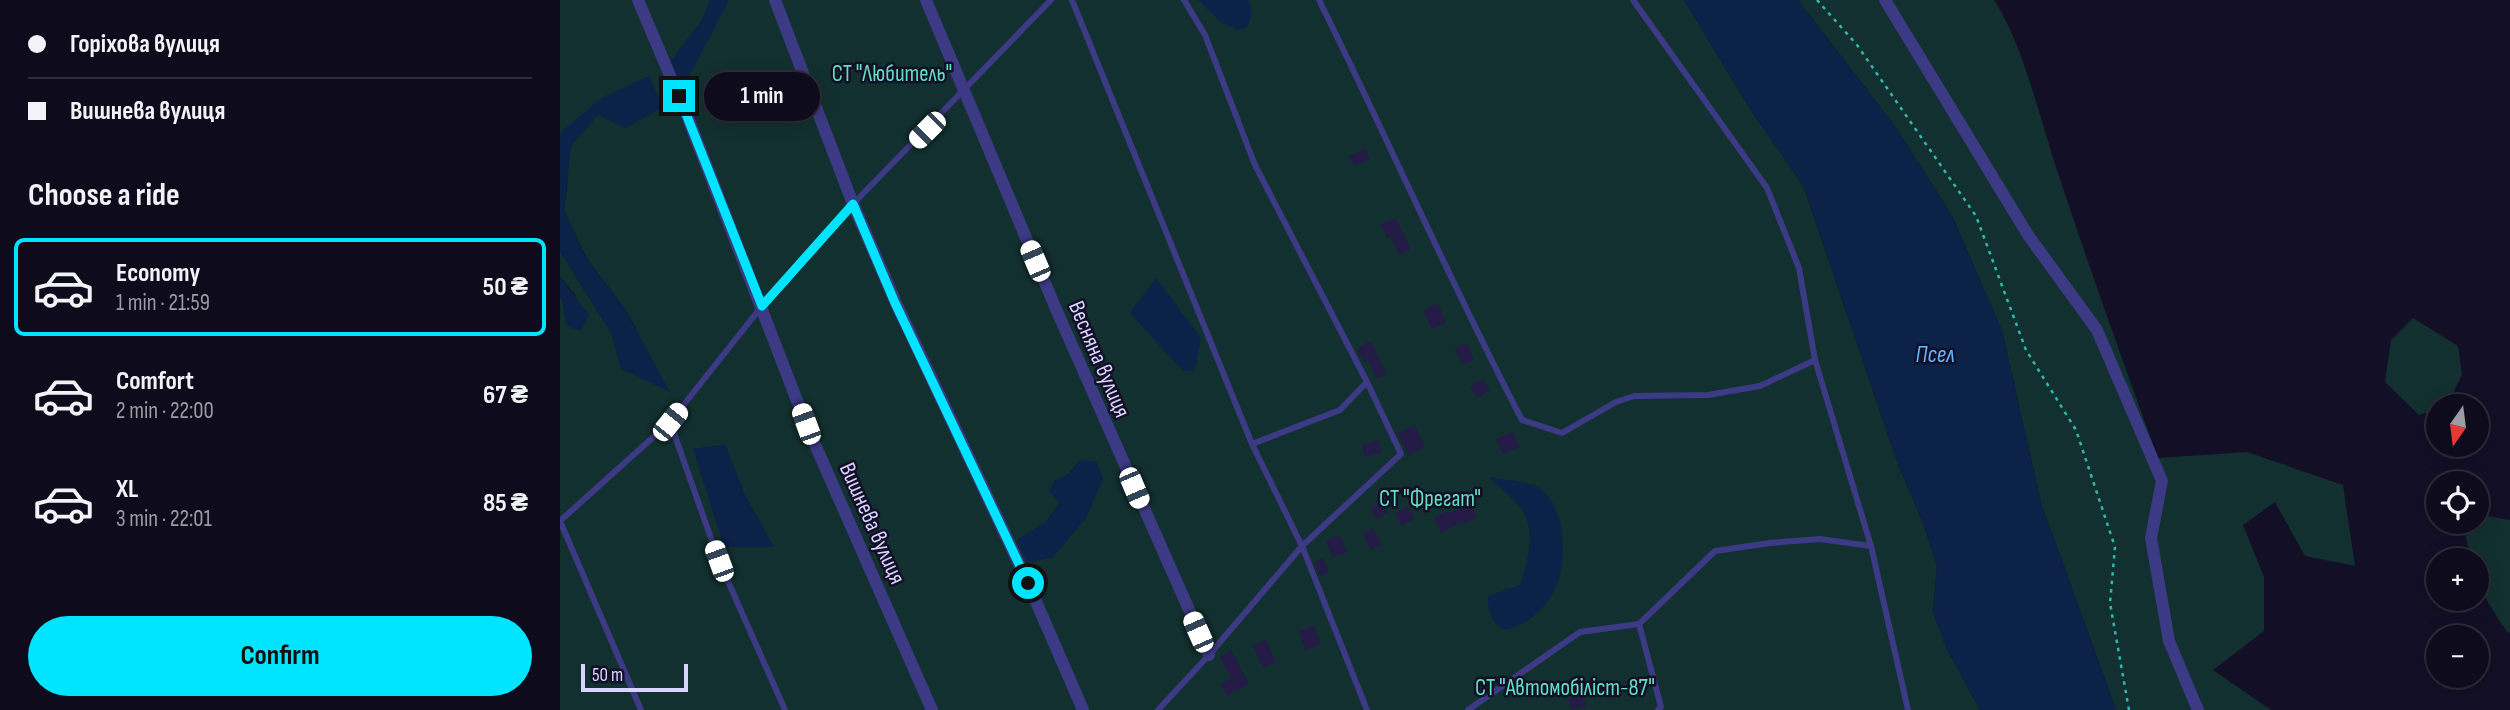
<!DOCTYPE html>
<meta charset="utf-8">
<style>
body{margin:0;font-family:"Sofia Sans Condensed",sans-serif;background:#171425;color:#f1f3f6;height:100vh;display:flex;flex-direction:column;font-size:26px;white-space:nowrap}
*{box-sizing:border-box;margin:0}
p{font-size:23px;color:#9b9ba3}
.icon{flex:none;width:38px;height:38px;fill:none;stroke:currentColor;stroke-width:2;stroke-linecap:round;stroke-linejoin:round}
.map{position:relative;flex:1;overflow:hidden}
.sheet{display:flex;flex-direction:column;background:#0e0b1c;width:560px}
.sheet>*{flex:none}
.guide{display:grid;align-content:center;height:154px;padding:0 28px;background:#0e0b1c}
.needle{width:46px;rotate:194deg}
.tools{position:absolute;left:1866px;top:394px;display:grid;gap:14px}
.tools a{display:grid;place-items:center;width:63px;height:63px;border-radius:50%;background:#0e0b1c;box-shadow:0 4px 18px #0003,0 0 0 2px #2e2b3b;font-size:35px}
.scale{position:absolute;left:21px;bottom:18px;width:107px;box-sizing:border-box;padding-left:7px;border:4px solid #d9d4ff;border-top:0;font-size:19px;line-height:24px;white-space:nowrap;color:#d9d4ff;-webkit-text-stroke:5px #130f26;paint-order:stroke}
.end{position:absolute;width:32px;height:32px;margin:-16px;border:9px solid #00e5ff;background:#111;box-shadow:0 0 0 4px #111}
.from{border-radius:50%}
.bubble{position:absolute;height:49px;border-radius:24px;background:#0e0b1c;box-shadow:0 4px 18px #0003,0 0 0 2px #2e2b3b;font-size:23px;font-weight:700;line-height:49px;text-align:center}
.car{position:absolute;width:21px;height:42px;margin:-21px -10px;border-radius:9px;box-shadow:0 0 5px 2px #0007;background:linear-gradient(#fff 24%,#345 0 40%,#fff 0 76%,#345 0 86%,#fff 0)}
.guide b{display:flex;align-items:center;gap:24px;height:66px;font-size:26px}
.guide b+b{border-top:2px solid #2e2b3b}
.guide i{width:18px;height:18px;background:#f1f3f6}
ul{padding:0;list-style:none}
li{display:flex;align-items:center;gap:21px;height:98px;margin:0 14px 10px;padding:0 14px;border:4px solid transparent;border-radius:10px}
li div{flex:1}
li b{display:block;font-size:26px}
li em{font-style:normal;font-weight:700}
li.selected{border-color:#00e5ff}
li>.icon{width:63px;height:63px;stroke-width:1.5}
h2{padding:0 28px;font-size:32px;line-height:84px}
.button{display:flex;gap:14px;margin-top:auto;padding:14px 28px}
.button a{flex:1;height:80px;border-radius:42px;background:#00e5ff;color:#111;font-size:28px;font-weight:700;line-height:80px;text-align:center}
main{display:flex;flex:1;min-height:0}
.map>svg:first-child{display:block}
.green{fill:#12302f;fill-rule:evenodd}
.water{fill:#0c2248}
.building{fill:#241b47}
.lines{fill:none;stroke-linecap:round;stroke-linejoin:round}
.path{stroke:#2fb8b0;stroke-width:2.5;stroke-dasharray:3.5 5;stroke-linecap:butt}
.lane{stroke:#3d3a85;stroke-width:6}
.street{stroke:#3d3a85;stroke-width:12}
.route{stroke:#00e5ff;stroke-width:9}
.labels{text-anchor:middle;stroke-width:5;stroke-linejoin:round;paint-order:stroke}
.park-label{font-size:23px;fill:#5fe0c0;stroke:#130f26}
.street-label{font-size:23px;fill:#d9d4ff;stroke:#130f26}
.water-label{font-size:24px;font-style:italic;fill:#62b6ff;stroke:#130f26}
</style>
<main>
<section class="sheet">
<div class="guide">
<b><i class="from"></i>Горіхова вулиця</b>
<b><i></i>Вишнева вулиця</b>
</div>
<h2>Choose a ride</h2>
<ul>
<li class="selected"><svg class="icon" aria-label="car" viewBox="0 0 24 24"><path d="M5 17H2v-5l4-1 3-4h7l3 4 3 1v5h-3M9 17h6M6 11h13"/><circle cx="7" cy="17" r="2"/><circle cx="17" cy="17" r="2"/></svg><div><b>Economy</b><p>1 min · 21:59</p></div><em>50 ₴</em></li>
<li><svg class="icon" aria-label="car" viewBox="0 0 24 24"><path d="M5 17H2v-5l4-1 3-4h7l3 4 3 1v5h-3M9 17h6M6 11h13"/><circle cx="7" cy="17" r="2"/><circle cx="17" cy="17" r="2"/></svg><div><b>Comfort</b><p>2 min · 22:00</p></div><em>67 ₴</em></li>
<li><svg class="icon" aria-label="car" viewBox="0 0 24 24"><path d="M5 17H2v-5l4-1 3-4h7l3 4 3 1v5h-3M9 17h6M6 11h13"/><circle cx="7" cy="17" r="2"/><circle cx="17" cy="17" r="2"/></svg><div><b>XL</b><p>3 min · 22:01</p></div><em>85 ₴</em></li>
</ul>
<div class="button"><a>Confirm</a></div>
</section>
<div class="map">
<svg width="1950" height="710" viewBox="0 0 1950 710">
<rect width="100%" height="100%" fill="#130f26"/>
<path class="green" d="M0,0H1124L1192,112L1243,185L1338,464L1364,525L1377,567L1373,611L1386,647L1420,710H0V298L16,296L0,277V251L52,334L61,369L76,328L65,309L27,259L4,211L8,177L0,160ZM165,445L183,491L134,449ZM520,460L492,558L457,540L486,522L500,502L494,481L508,475Z
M1238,0H1434C1463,44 1480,119 1497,170C1529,267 1563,362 1598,458L1687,452L1783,485L1795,566L1745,556L1715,502L1683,525L1704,577V631L1653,670L1711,710H1556L1481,503L1442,331L1392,216L1337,129Z
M1853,318L1898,346L1902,374L1887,406H1878V409L1859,415L1825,382L1831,340Z
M1927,516L1950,520V632L1948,633C1932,609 1916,589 1916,560H1911L1904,529Z"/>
<path class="water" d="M150,0H169L119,96L107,66L141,21Z
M638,0H688C694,9 692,19 686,28L677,30L661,22Z
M1124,0H1238L1337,129L1392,216L1442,331L1481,503L1556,710H1420L1386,647L1373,611L1377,567L1364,525L1338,464L1243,185L1192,112Z
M89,76L103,108L65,128L38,115L11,146L4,211L27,259L65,309L110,392L61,369L52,334L0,251V133L41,98Z
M0,277L29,315L21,331L6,326L2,299L0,298Z
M596,278L641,338L635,370L623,371L570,313Z
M165,445L183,491L214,547H164L133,449Z
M520,460L537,462L543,479L526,518L492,558L467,562L457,540L486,522L500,502L489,492L494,481L508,475Z
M928,477C943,480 963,480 977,487C1007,502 1008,565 994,591C984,610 965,627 944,630C930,620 928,611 928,596L960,585C968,560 977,532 961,508C953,497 939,487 928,477Z"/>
<path class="building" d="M805,149L810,159L794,166L789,156Z
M836,218L851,250L839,255L831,236L827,238L821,224Z
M878,304L886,323L872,329L863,310Z
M810,341L827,374L816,378L808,360L805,362L797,349Z
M906,343L914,360L902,365L895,348Z
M923,379L930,390L917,398L910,387Z
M855,425L865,447L848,455L838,433Z
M953,432L959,447L943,454L936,439Z
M818,440L821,453L805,457L802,445Z
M823,503L827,513L815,519L811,507Z
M912,504L917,518L905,523L904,521L881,533L874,518L889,510L890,513Z
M848,506L855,518L842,526L835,514Z
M813,529L822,544L811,550L803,534Z
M780,535L787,552L773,558L766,541Z
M763,558L769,572L760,577L754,562Z
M754,626L761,644L745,650L739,631Z
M706,640L716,662L703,668L693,645Z
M671,650L689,684L667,696L661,684L671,678L660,657Z
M1022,694L1027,706L1012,710L1008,699Z"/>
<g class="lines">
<path class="path" d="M1257,0L1297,45L1416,216L1466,350L1516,430L1555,547L1550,603L1569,710"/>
<path class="lane" d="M512,0L692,444L742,546L807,710
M624,0L645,35L695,165L807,382L780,410L692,444
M759,0C828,139 890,282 962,420L1002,433L1056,402L1074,396L1148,395L1200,386L1255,360
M1073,0L1207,188L1239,268L1255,360L1311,546L1348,710
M110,422L159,561L225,710
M0,521L110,422L202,306L293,204L491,0
M0,521L81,710
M1079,624L1101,707L1098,710
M598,710L649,655L742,546L841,454L807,382
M908,710L1020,632L1079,624L1155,551L1210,543L1260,539L1311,546"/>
<path class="street" d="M78,0L128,118L246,424L372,710
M215,0L293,204L336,303L468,583L523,710
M366,0L496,309L649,655
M1325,0L1468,235L1537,330L1602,481L1591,538L1609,641L1638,710"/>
</g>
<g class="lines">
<path class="route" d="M119,96L202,306L293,204L335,303L468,583"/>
</g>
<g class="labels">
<g class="park-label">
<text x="332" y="81">СТ "Любитель"</text>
<text x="870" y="506">СТ "Фрегат"</text>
<text x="1005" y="695">СТ "Автомобiлiст-87"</text>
</g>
<g class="street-label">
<text transform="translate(540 359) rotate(67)" y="8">Весняна вулиця</text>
<text transform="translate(313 523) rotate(66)" y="8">Вишнева вулиця</text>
</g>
<g class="water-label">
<text x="1375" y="362">Псел</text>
</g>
</g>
</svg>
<div class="tools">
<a><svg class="needle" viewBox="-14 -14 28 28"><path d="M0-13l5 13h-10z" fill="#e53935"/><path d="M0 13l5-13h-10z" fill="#9b9ba3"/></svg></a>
<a><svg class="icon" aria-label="locate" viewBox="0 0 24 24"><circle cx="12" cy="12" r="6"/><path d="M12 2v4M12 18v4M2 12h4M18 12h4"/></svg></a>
<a>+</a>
<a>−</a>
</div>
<div class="scale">50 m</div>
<i class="end from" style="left:468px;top:583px"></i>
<i class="end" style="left:119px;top:96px"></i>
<div class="bubble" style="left:144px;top:72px;width:116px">1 min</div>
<i class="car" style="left:367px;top:130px;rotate:225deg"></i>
<i class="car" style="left:475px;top:261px;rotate:337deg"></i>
<i class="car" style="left:110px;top:422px;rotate:39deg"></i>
<i class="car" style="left:246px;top:424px;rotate:340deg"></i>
<i class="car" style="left:574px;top:488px;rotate:157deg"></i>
<i class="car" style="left:159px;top:561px;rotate:340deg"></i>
<i class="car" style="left:638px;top:632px;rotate:336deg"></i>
</div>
</main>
